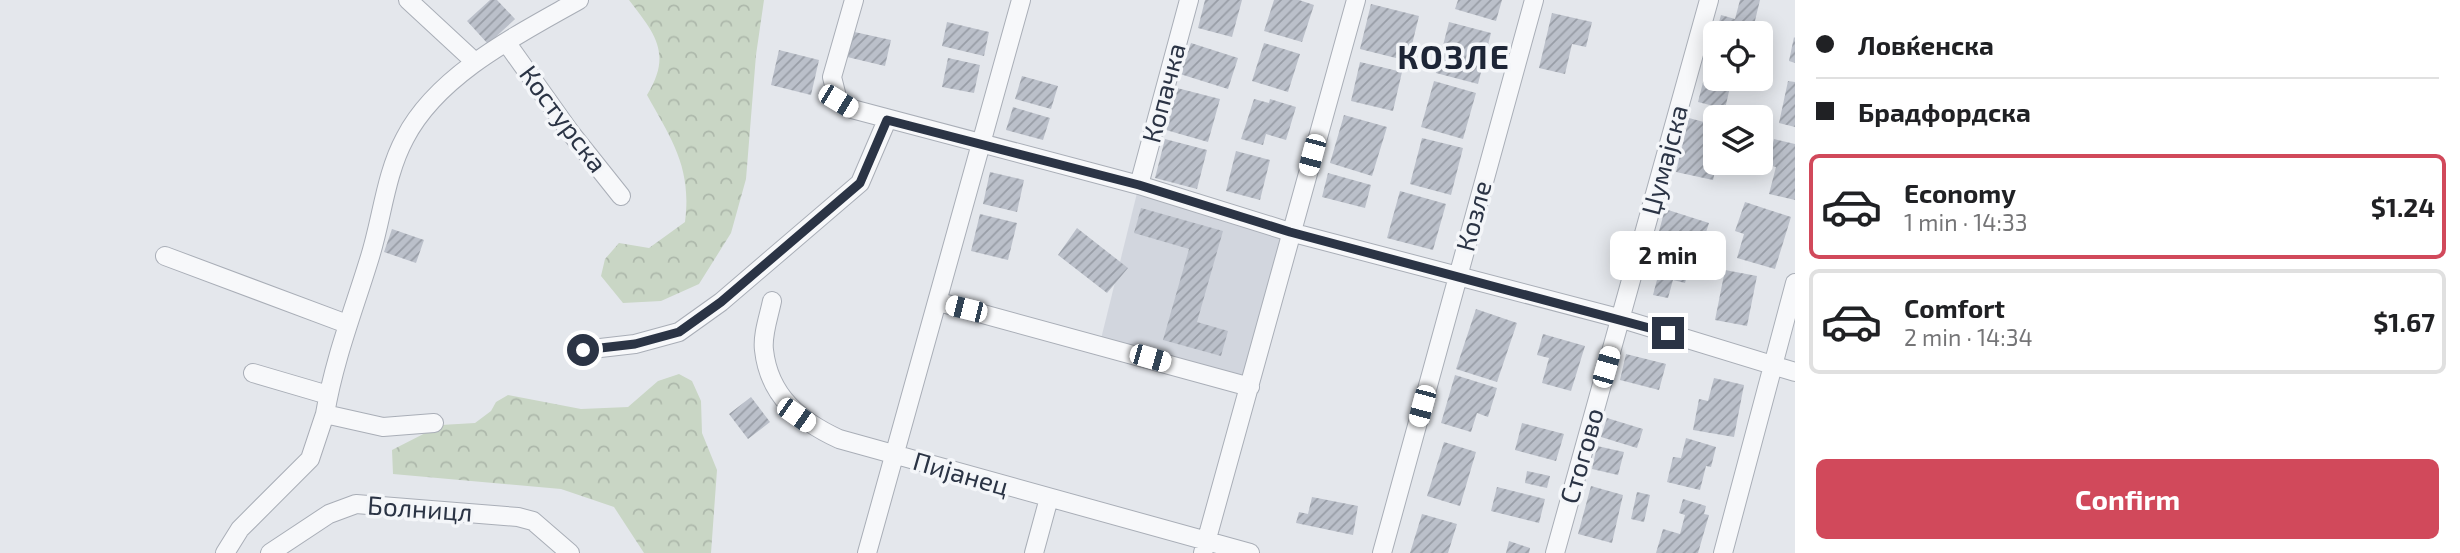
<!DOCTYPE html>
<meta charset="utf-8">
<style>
body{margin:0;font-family:"Exo 2",sans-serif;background:#f2f2f2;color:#202124;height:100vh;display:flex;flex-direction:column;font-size:26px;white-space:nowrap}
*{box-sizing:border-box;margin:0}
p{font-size:23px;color:#757577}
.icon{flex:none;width:38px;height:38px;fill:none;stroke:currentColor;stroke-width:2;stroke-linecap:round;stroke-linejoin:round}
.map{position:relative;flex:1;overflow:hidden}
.drawer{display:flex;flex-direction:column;background:#fff;width:665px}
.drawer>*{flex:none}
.hud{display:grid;align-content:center;height:154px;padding:0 21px;background:#fff}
.tools{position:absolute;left:1703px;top:21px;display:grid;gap:14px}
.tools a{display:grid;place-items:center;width:70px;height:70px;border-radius:10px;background:#fff;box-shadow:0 4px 18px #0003;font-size:35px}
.end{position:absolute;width:32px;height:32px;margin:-16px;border:9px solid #2b3445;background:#fff;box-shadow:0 0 0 4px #fff}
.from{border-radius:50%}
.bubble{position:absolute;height:49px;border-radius:10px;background:#fff;box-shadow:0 4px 18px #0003;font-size:23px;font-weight:700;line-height:49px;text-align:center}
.car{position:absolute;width:21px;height:42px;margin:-21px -10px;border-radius:9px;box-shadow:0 0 5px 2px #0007;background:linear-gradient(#fff 24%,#345 0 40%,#fff 0 76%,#345 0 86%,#fff 0)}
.hud b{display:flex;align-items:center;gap:24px;height:66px;font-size:26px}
.hud b+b{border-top:2px solid #e0e0e0}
.hud i{width:18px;height:18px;background:#202124}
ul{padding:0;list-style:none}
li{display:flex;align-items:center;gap:21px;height:105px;margin:0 14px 10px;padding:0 7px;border:4px solid #e0e0e0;border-radius:10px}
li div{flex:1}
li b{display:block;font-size:26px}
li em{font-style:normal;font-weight:700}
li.selected{border-color:#d1495b}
li>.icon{width:63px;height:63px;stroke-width:1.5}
.primary-button{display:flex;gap:14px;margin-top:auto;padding:14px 21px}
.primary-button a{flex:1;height:80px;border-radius:10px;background:#d1495b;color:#fff;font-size:28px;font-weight:700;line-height:80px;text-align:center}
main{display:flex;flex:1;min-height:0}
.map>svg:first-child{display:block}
.built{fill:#d2d6de}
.forest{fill:url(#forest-crowns)}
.building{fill:url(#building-hatch)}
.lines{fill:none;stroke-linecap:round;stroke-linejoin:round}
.minor-casing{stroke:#a9aeb7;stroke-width:20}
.minor{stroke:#f7f8fa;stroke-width:18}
.route{stroke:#2b3445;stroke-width:9}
.labels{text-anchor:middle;stroke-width:7;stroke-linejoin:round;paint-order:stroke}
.street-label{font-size:26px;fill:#2b3445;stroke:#f4f6f9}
.district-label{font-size:33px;font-weight:bold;letter-spacing:2px;fill:#1d2536;stroke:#f4f6f9}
</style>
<main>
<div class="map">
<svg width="1795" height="553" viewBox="0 0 1795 553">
<defs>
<pattern id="forest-crowns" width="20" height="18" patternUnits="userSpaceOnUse" patternTransform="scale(1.75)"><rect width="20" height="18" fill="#c9d6c5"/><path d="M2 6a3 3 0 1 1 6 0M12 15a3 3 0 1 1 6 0" fill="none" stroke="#adb8ab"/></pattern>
<pattern id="building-hatch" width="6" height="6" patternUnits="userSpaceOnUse" patternTransform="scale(1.75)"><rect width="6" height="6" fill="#bbc0ca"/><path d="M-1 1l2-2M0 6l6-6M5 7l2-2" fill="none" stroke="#989da6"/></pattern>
</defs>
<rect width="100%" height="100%" fill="#e4e7ec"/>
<path class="built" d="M1139,185L1290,232L1250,387L1100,343Z"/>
<path class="forest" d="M629,0H764L756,55L746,179L731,233L699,284L661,301L623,303L601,276L605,259L619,243L649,248L685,222C692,168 672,140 647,95C672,54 656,35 629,0Z
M679,374L692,381L701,401L702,433L717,470L711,553H644L614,507L561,489L393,474L392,450L441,425L475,423L491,411L496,402L508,395L581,409L628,407L658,381Z"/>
<path class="building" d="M490,0H497L515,19L488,44L467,21Z
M1205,0H1242L1232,37L1198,28Z
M1274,0H1299L1314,5L1302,42L1264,31Z
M1458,0H1502L1496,21L1455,9Z
M1740,0H1760L1752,33H1716L1721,15L1735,19Z
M1371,4L1419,16L1408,61L1360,49Z
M1552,13L1592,22L1586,47L1572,44L1565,74L1539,68Z
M947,22L989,32L984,56L942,46Z
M1449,22L1491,33L1478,84L1436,73Z
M850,31L891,40L885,66L843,56Z
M1794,37L1795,38V63L1789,61Z
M1191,43L1238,58L1228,89L1180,74Z
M1264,43L1300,54L1288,92L1252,81Z
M779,50L819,60L811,95L771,85Z
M1710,55L1715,56V79H1741L1738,89L1730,87L1725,109L1698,102Z
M948,58L980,65L974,93L942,87Z
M1360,62L1402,72L1393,111L1351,101Z
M1022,76L1058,86L1051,109L1015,99Z
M1434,81L1476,93L1463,139L1421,127Z
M1788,81L1795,82V127L1779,123Z
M1177,88L1220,99L1208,142L1166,130Z
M1254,99L1269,103L1270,99L1296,107L1286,140L1266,134L1263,145L1241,139Z
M1013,107L1050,118L1043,140L1006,130Z
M1344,115L1387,127L1372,176L1330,163Z
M1689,118L1715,125L1717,163L1713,180L1676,172Z
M1422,138L1463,148L1451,195L1410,184Z
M1165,139L1207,150L1197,189L1155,178Z
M1774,139L1795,144V200L1769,194L1776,167L1768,165Z
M1236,151L1270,160L1260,200L1226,191Z
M990,172L1024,180L1017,212L983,204Z
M1328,173L1371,185L1365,208L1322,197Z
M1400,191L1446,204L1433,250L1387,238Z
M1745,202L1791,217L1775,269L1737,258L1744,234L1735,231Z
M1141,208L1223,231L1197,322L1228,331L1221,356L1163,340L1189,249L1134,233Z
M1665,209L1709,223L1701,248L1658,235Z
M980,214L1017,223L1008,260L971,251Z
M1077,228L1128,268L1107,293L1058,255Z
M392,229L424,240L416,263L384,252Z
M1666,250L1693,257L1685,283L1673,280L1668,298L1653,295L1658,276L1652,274L1658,255L1663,256Z
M1725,270L1757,276L1747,326L1715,320Z
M1476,309L1517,323L1497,382L1456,369Z
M1543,334L1585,346L1571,391L1542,383L1549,358L1537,355Z
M1626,354L1666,364L1659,390L1620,380Z
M1455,375L1497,388L1488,417L1477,413L1471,432L1441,423Z
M1714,378L1744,385L1734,437L1693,430L1699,399L1708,401Z
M751,397L770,422L748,439L729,414Z
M1607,418L1643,429L1637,448L1601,437Z
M1522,423L1564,434L1556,461L1515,450Z
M1686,438L1716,447L1711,467L1706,466L1700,490L1667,482L1673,457L1681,458Z
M1444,442L1476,452L1460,506L1427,496Z
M1597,446L1624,452L1618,475L1592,469Z
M1527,471L1550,476L1547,488L1525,483Z
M1591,486L1623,495L1612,543L1578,534Z
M1497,487L1545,499L1539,523L1491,511Z
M1637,492L1650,495L1644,522L1631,519Z
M1312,497L1358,506L1353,535L1296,523L1299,512L1308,514Z
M1683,499L1706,506L1704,514L1709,515L1698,553H1656L1663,529L1680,534L1685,515L1679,513Z
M1422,514L1457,524L1448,553H1410Z
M1509,541L1530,548L1529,553H1506Z"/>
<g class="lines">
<g class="minor-casing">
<path id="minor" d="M408,0L475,62
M854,0L832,77L838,101L852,109L1139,185L1290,232L1622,319L1795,372
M506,42L570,132L621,196
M1139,185L1189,0
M165,256L347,324
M772,301C769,316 762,335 764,350C769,396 800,421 839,439L1250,553
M939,302L1250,387
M583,350L635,344L679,332L721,302L860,183L887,120
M253,373L328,395
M434,423L383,427L325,414C334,360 353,312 369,260C382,220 385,175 405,138C438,74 519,34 579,0
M225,553L240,529L310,459L325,414
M270,553L329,514L356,504L518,517L533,521L570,553
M867,553L1021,0
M1034,553L1049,498
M1203,553L1356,0
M1382,553L1534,0
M1555,553L1709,0
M1723,553L1795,283"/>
</g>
<use href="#minor" class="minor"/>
</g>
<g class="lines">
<path class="route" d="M583,350L635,344L679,332L721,302L860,183L887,120L1139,185L1290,232L1668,333"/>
</g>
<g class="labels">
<g class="street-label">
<text transform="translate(1164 93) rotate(-75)" y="9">Копачка</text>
<text transform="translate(563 119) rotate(53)" y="9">Костурска</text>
<text transform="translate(1665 160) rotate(-75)" y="9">Џумајска</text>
<text transform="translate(1474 216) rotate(-75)" y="9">Козле</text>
<text transform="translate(1582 456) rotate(-74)" y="9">Стогово</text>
<text transform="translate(961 474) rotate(16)" y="9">Пијанец</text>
<text transform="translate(420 509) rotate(4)" y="9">Болницл</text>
</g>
<g class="district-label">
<text x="1454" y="69">КОЗЛЕ</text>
</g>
</g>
</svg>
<div class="tools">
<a><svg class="icon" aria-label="locate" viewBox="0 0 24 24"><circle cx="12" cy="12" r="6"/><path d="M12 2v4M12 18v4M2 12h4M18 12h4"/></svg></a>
<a><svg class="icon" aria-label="layers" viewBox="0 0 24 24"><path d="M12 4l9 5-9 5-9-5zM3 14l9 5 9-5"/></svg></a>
</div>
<i class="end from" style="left:583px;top:350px"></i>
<i class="end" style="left:1668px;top:333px"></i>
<div class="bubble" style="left:1610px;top:231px;width:116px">2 min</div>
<i class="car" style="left:838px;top:101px;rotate:121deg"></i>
<i class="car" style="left:1312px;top:155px;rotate:195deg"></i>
<i class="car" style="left:966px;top:309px;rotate:284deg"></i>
<i class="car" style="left:1150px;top:358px;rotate:106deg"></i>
<i class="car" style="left:1606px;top:367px;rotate:16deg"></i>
<i class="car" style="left:1422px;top:406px;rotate:195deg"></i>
<i class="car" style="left:796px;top:415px;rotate:125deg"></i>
</div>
<section class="drawer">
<div class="hud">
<b><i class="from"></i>Ловќенска</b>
<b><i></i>Брадфордска</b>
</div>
<ul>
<li class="selected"><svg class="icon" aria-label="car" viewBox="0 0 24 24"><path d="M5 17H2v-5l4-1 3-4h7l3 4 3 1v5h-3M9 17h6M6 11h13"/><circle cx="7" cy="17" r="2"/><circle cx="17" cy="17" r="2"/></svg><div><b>Economy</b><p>1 min · 14:33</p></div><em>$1.24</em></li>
<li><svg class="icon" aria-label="car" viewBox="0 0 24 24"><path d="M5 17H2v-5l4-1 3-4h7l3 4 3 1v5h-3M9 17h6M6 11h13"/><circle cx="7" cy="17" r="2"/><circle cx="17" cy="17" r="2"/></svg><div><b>Comfort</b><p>2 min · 14:34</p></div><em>$1.67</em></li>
</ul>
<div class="primary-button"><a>Confirm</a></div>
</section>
</main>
